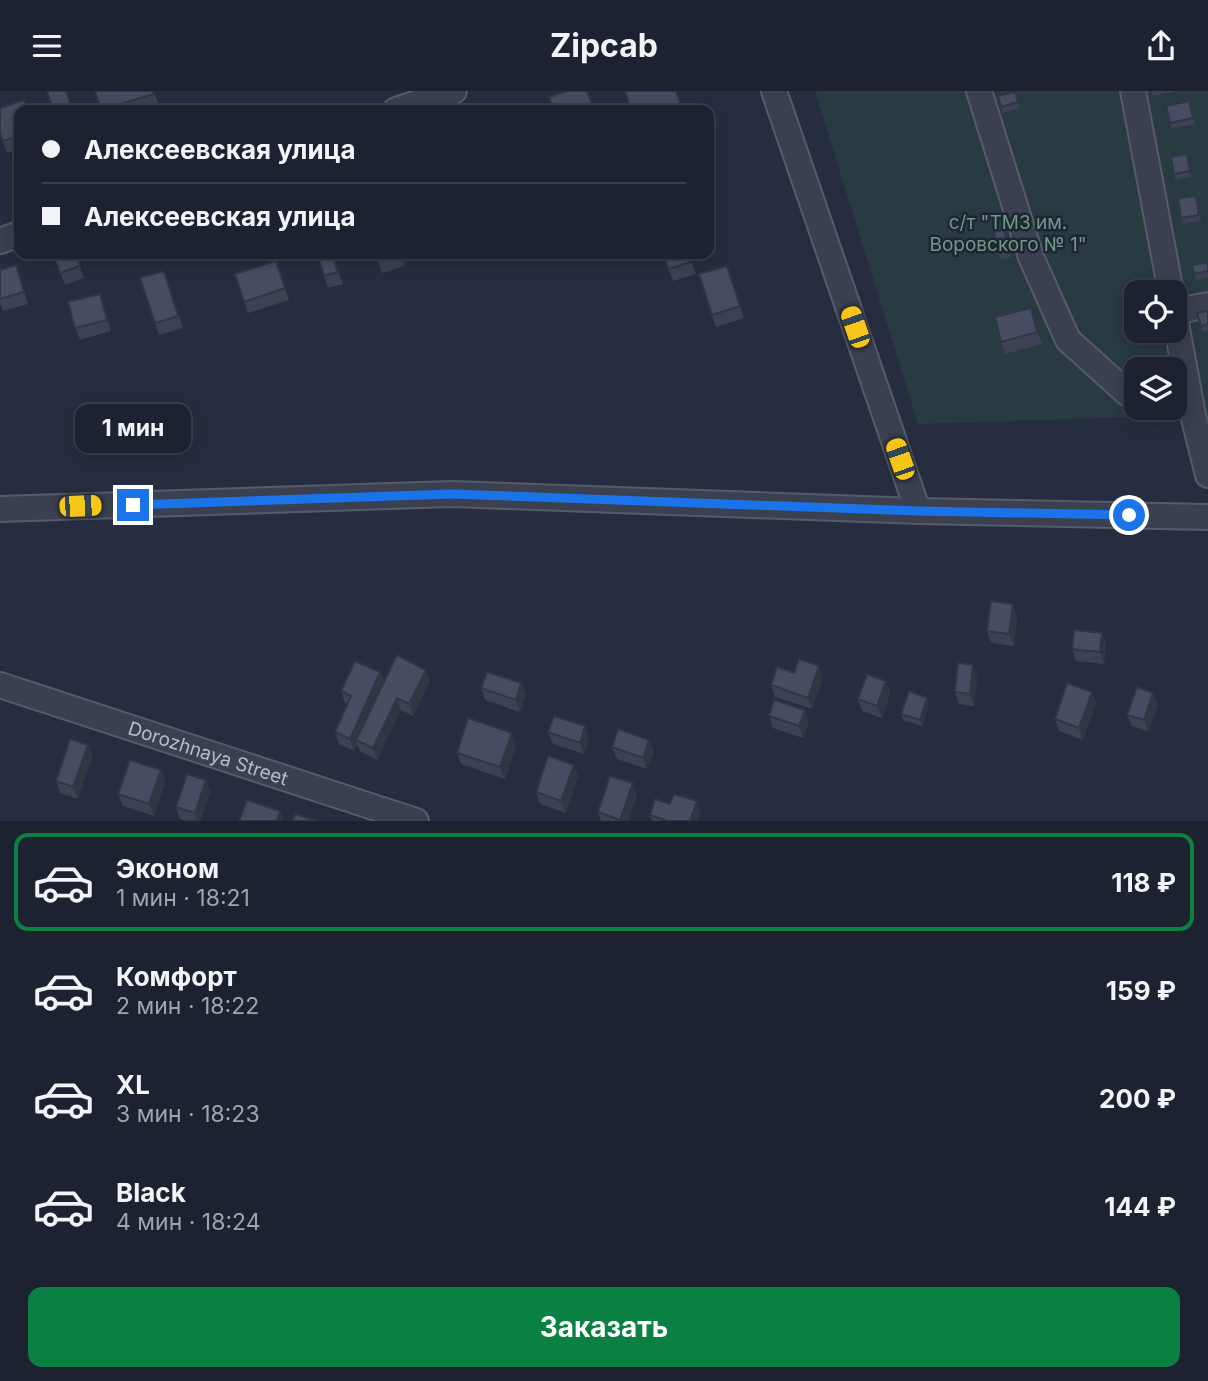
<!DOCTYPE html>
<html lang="ru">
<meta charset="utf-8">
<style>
body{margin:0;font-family:Inter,sans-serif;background:#252a38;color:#f1f3f6;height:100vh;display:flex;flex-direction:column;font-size:26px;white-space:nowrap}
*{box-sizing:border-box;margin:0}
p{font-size:23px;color:#a0a4ab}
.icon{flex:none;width:38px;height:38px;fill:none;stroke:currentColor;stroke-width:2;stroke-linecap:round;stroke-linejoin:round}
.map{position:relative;height:730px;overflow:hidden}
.sheet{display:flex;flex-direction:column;background:#1d2230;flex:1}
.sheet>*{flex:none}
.banner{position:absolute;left:14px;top:14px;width:700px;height:154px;border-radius:14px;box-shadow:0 4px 18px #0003,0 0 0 2px #3b3f4c;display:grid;align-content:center;height:154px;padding:0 28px;background:#1d2230}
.controls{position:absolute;left:1124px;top:189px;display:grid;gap:14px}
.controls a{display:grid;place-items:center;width:63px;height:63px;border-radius:14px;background:#1d2230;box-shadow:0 4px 18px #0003,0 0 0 2px #3b3f4c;font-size:35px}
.end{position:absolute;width:32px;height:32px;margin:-16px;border:9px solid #1a73e8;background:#fff;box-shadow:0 0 0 4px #fff}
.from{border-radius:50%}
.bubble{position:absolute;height:49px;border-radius:14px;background:#1d2230;box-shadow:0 4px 18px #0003,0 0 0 2px #3b3f4c;font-size:23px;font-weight:700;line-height:49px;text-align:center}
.car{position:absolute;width:21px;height:42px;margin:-21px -10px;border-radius:9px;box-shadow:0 0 5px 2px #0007;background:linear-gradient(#f5c518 24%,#345 0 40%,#f5c518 0 76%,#345 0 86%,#f5c518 0)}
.banner b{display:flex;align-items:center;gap:24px;height:66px;font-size:26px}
.banner b+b{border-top:2px solid #3b3f4c}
.banner i{width:18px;height:18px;background:#f1f3f6}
ul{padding:12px 0 0;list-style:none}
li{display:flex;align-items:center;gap:21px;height:98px;margin:0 14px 10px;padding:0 14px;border:4px solid transparent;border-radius:14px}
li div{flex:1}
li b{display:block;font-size:26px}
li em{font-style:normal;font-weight:700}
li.current{border-color:#0b8043}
li>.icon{width:63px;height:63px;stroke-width:1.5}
.primary-button{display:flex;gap:14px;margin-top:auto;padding:14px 28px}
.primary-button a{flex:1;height:80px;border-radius:14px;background:#0b8043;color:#fff;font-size:28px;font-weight:700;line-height:80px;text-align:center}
header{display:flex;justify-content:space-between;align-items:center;height:91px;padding:0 28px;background:#1d2230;font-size:32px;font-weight:700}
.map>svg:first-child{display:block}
.green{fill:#293a41;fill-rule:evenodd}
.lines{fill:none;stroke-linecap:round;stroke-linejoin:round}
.minor-casing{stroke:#565b6a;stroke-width:28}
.minor{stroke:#3b4050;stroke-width:24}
.wall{fill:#3c4254}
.shaded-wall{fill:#313645}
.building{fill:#464d62;stroke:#313645;stroke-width:2}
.route{stroke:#1a73e8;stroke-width:9}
.labels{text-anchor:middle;stroke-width:5;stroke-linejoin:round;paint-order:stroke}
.park-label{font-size:19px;fill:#709a81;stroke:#202535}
.street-label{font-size:19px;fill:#b8bcca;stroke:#202535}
</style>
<header><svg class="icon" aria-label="menu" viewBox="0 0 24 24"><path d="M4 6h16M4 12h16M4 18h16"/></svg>Zipcab<svg class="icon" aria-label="share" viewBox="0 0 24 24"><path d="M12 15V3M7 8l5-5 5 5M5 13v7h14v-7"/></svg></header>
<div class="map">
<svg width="1208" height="730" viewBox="0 0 1208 730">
<rect width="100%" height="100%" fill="#272d40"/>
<path class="green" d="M815,0H1208V384L1193,324L918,333ZM1136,201H1174V240H1136ZM1136,278H1174V317H1136Z"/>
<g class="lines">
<g class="minor-casing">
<g id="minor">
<path d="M774,0L918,420"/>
<path d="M979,0L1031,166L1068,249L1127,302L1136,305"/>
<path d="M1133,0L1171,201"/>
<path d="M396,19L454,0"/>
<path d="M0,150L19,143"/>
<path d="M1174,221L1193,324L1208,384"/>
<path d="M1174,221L1208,214"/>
<path d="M0,418L452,403L918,420L1208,426"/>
<path id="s1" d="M0,594L416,730"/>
</g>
</g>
<use href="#minor" class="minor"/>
</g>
<path class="wall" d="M154,0L159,15L145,19H101Z
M1151,0H1176L1153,5Z
M1015,1L1020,17L1003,22L1001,16Z
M1191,16L1195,33L1172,38L1170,32Z
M19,19V58L7,62L0,41Z
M1187,63L1192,86L1176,89L1174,83Z
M1198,111L1201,130L1184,133L1181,127Z
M1006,145L1011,166L1001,168L998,162Z
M53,163H75L84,187L65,194Z
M138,163H150L140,167Z
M332,163L343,193L328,197L318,165Z
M376,163H401L405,175L382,182Z
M663,163H689L696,183L673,190Z
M276,170L289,209L248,222L235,183Z
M1208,171V186L1196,189L1194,183Z
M16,174L28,213L3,220L0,212V179Z
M727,175L744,227L716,236L699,183Z
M164,180L183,237L159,244L155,232Z
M104,214L111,240L80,249L75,237Z
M1031,217L1042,253L1005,263L1001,251Z
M1208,220V240L1203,241L1201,235Z
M1017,525L1014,555L991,552L987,540Z
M1102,542L1106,554L1104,573L1076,570L1072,558Z
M973,574L977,586L974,615L959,613L955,601Z
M426,579L430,590L413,625L401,619L377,669L360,660L357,653L354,660L339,653L335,641L348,613L345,612L341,600L380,581L384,591Z
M794,582L823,586L812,618L775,606L771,594Z
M886,590L890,602L882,627L862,620L858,608Z
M521,592L526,604L520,621L485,609L481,597Z
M1153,602L1158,613L1148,641L1132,635L1127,624Z
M927,607L929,613L922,635L903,629L901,623Z
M1096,612L1083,649L1059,640L1055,628Z
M769,625L809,631L803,647L773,637Z
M548,641L589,647L584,663L553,653Z
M649,649L654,661L647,678L617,668L612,656Z
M88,654L92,665L78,708L60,702L56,690Z
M516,654L505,688L461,673L457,662Z
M161,679L165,691L154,725L123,715L118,703Z
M578,685L566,722L540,713L536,701Z
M206,689L210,701L200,730H187L180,728L176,716Z
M637,704L628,730H601L598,721Z
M701,722L698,730H652L650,724Z"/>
<path class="shaded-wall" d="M100,203L104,214L111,240L107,229Z
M1031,217L1035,229L1042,253L1037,241Z
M1013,513L1017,525L1014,555L1009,543Z
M1102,542L1106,554L1104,573L1100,561Z
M973,574L977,586L974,615L970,603Z
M819,575L823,586L812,618L808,607Z
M426,579L430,590L413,625L409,613Z
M380,581L384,593L356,649L357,653L354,660L350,648Z
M886,590L890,602L882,627L877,615Z
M521,592L526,604L520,621L516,609Z
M1092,601L1096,612L1083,649L1079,637Z
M1153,602L1158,613L1148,641L1144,629Z
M397,607L401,619L377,669L373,657Z
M927,607L929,613L922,635L920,629Z
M805,619L809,631L803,647L799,635Z
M585,635L589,647L584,663L580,652Z
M512,642L516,654L505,688L500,676Z
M649,649L654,661L647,678L643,667Z
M88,654L92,665L78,708L73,696Z
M574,674L578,685L566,722L561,710Z
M161,679L165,691L154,725L149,713Z
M206,689L210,701L200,730H197L195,722Z
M633,692L637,704L628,730H621L620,729Z
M697,710L701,722L698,730H690Z
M280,720L284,730H277Z"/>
<path class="building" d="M47,0H66L72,17L64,19H53Z
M95,0H153L154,3L101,19Z
M567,0H587L594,19H553L549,6Z
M625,0H676L682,19H631Z
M1015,1L1018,11L1001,16L998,5Z
M24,9L27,19H19V45L3,50L0,41V17Z
M1189,10L1193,27L1170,32L1166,15Z
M523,15L524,19H508Z
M1187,63L1190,80L1174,83L1171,66Z
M1196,105L1199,124L1181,127L1178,107Z
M1004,139L1009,160L998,162L994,141Z
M53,163H75L80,175L60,182Z
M326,163H332L338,181L324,185L318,165Z
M376,163H401L378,170Z
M663,163H689L691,171L668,178Z
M276,170L285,197L244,211L235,183Z
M1208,171V180L1194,183L1192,174Z
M16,174L24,201L0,208V179Z
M727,175L740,215L712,224L699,183Z
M164,180L178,225L155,232L140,187Z
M100,203L107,229L75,237L68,211Z
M1031,217L1037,241L1001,251L995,226Z
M1208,220V233L1201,235L1197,222Z
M991,510L1013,513L1009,543L987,540Z
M1074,539L1102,542L1100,561L1072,558Z
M397,564L426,579L409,613L397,607L373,657L356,649Z
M799,568L819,575L808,607L771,594L777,576L794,582Z
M355,570L380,581L350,648L335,641L351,605L341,600Z
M958,572L973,574L970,603L955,601Z
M487,581L521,592L516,609L481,597Z
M867,583L886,590L877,615L858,608Z
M1067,592L1092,601L1079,637L1055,628Z
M1137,596L1153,602L1144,629L1127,624Z
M909,600L927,607L920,629L901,623Z
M774,609L805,619L799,635L769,625Z
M554,625L585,635L580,652L548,641Z
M468,627L512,642L500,676L457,662Z
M618,638L649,649L643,667L612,656Z
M70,648L88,654L73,696L56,690Z
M548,665L574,674L561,710L536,701Z
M130,669L161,679L149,713L118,703Z
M187,683L206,689L195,722L176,716Z
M610,685L633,692L620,729L598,721Z
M674,703L697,710L690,730H664L665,729L650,724L655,708L670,713Z
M247,709L280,720L277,730H239Z
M295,723L317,730H293Z"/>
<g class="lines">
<path class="route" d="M133,414L452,403L918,420L1129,424"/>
</g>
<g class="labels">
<g class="park-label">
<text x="1008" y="138">с/т "ТМЗ им.<tspan x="1008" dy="22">Воровского № 1"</tspan></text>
</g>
<g class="street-label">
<text dy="7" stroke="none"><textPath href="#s1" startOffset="219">Dorozhnaya Street</textPath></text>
</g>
</g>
</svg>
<div class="controls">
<a><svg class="icon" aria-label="locate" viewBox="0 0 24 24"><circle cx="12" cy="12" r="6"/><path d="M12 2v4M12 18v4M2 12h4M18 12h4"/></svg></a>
<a><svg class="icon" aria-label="layers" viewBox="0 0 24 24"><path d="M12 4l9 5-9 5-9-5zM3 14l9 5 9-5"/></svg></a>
</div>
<i class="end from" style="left:1129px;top:424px"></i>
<i class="end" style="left:133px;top:414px"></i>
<div class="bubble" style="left:75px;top:313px;width:116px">1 мин</div>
<i class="car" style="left:855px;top:236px;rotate:341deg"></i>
<i class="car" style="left:900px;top:368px;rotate:341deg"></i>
<i class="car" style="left:80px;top:415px;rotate:88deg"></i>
<div class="banner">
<b><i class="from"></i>Алексеевская улица</b>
<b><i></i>Алексеевская улица</b>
</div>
</div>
<section class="sheet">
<ul>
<li class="current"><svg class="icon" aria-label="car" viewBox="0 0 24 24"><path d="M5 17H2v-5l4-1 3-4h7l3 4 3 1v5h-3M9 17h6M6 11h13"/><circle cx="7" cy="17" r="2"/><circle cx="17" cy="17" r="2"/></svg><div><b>Эконом</b><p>1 мин · 18:21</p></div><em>118 ₽</em></li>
<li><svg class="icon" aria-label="car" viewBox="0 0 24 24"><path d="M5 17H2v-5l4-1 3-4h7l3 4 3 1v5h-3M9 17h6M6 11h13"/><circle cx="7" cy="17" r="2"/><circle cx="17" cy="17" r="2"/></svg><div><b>Комфорт</b><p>2 мин · 18:22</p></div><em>159 ₽</em></li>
<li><svg class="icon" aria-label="car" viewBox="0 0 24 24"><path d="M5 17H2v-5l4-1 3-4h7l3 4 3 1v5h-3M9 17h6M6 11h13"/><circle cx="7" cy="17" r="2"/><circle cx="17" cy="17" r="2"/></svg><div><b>XL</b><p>3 мин · 18:23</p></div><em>200 ₽</em></li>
<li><svg class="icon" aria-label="car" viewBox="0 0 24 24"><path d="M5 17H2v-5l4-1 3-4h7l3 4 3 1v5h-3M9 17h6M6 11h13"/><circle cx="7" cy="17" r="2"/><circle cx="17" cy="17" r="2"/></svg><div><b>Black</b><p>4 мин · 18:24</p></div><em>144 ₽</em></li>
</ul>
<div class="primary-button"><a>Заказать</a></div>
</section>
